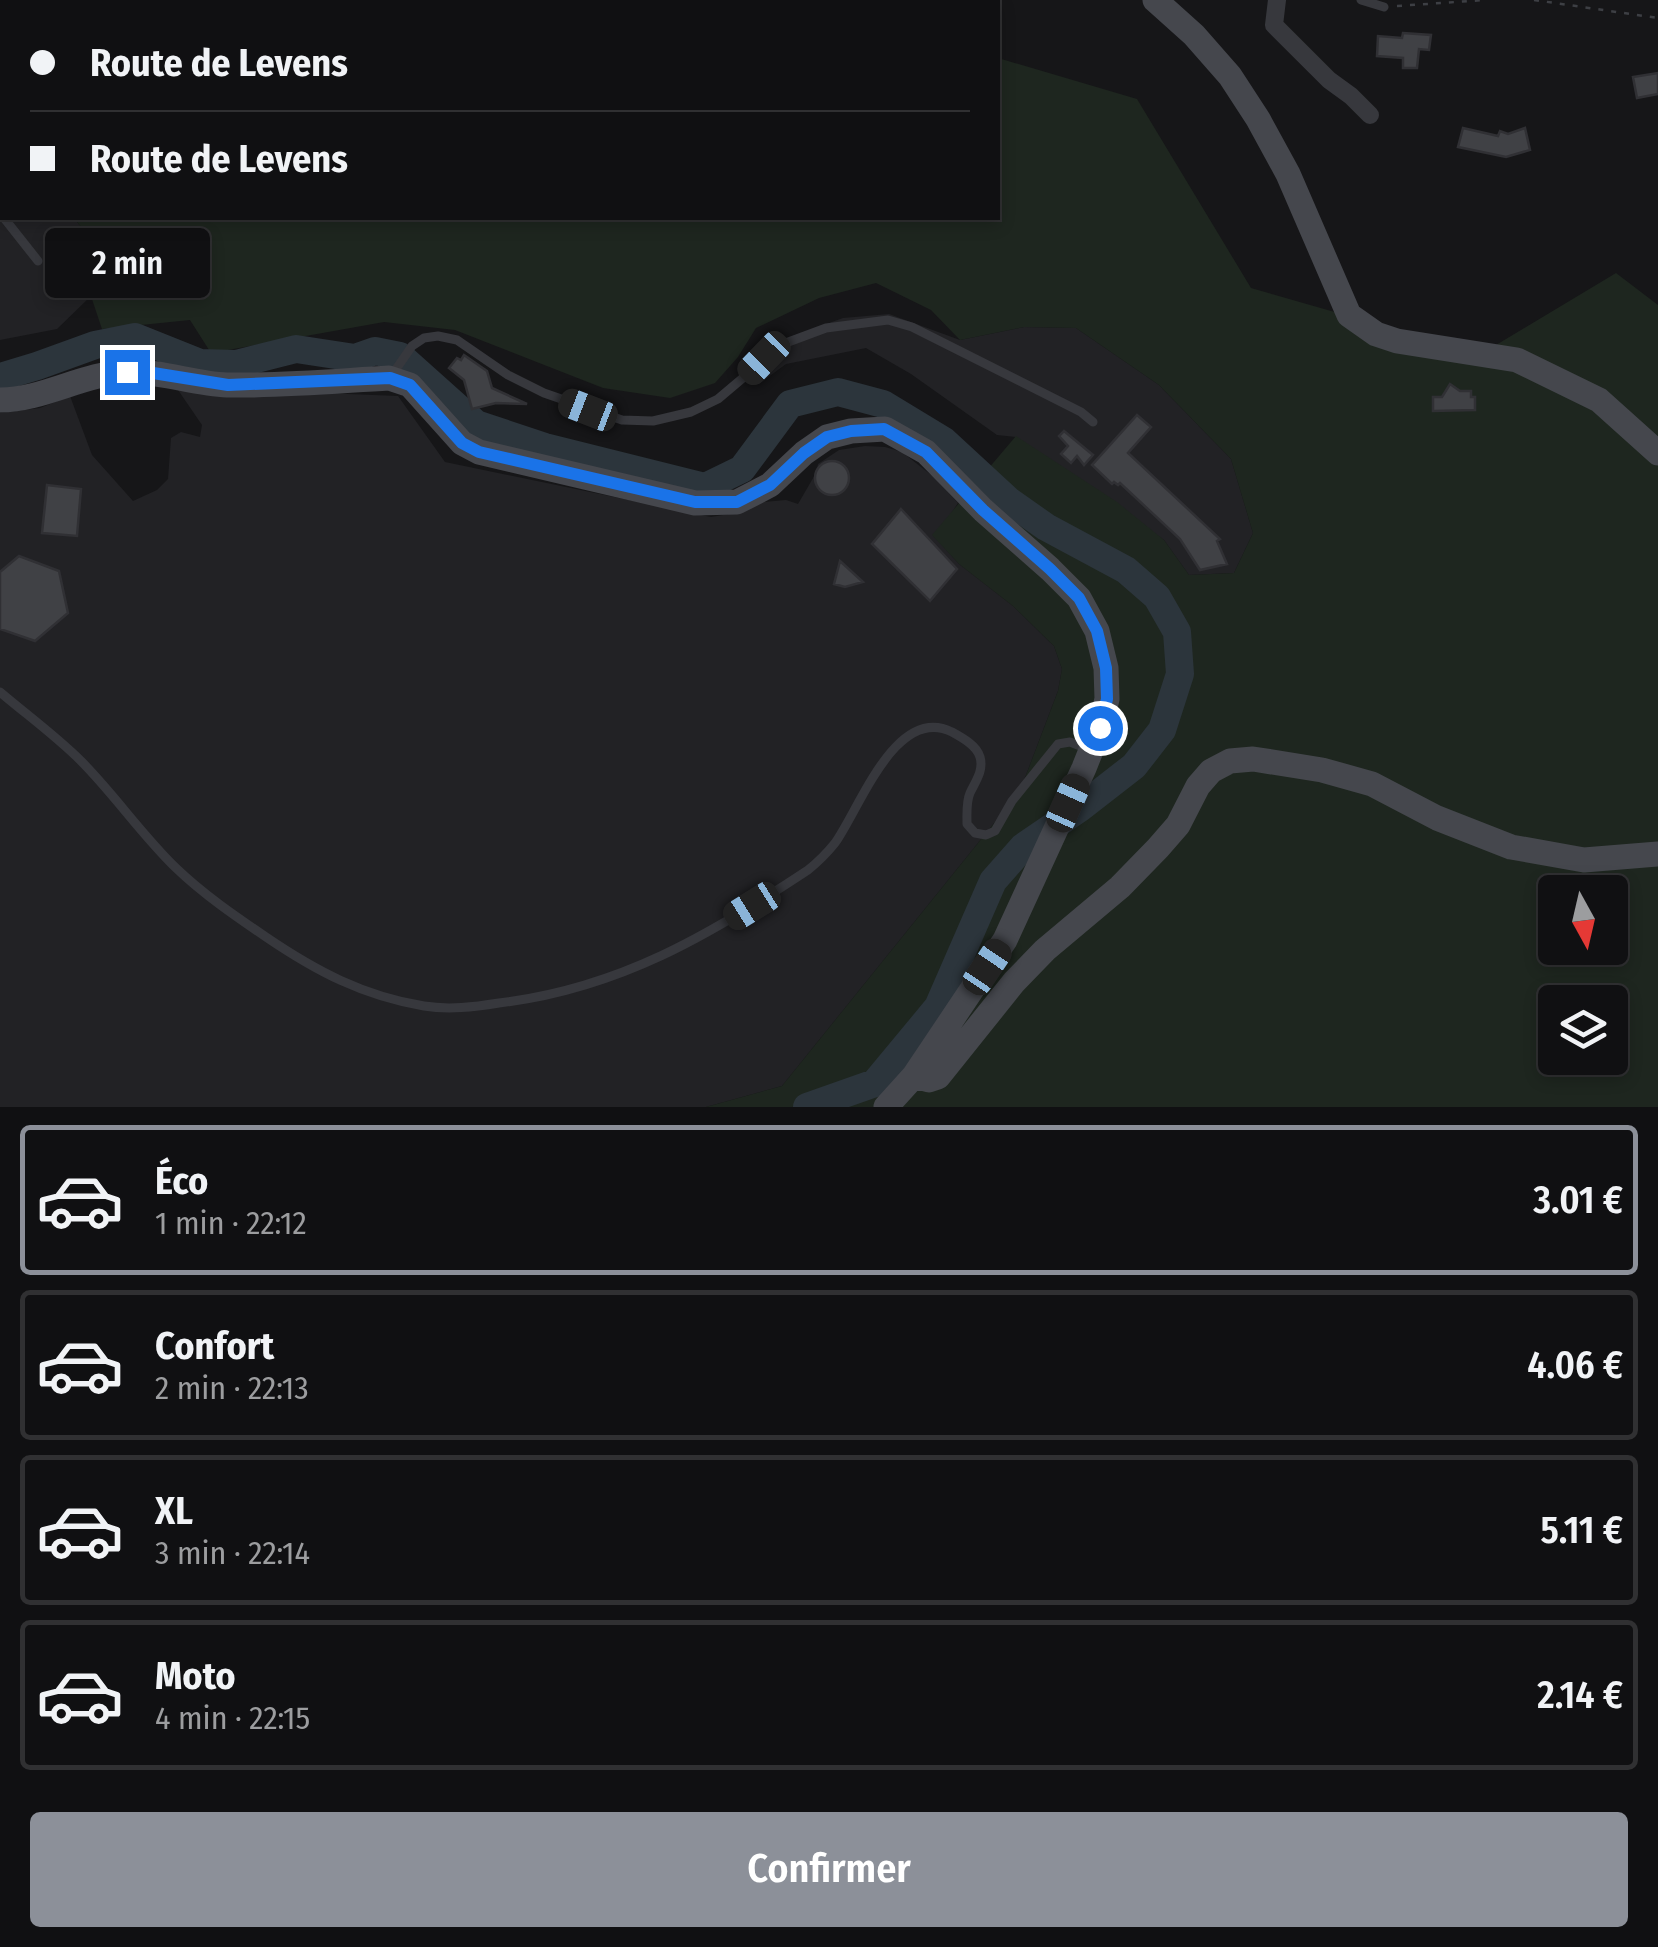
<!DOCTYPE html>
<html lang="fr">
<meta charset="utf-8">
<style>
body{margin:0;font-family:"Fira Sans Condensed",sans-serif;background:#19191b;color:#f1f3f6;height:100vh;display:flex;flex-direction:column;font-size:38px;white-space:nowrap}
*{box-sizing:border-box;margin:0}
p{font-size:32px;color:#9c9d9f}
.icon{flex:none;width:55px;height:55px;fill:none;stroke:currentColor;stroke-width:2;stroke-linecap:round;stroke-linejoin:round}
.map{position:relative;height:1107px;overflow:hidden}
.panel{display:flex;flex-direction:column;background:#101012;flex:1}
.panel>*{flex:none}
.guide{position:absolute;left:0px;top:0px;width:1000px;height:220px;box-shadow:0 5px 15px #0003,0 0 0 2px #303032;display:grid;align-content:center;height:220px;padding:0 30px;background:#101012}
.needle{width:65px;rotate:172deg}
.fabs{position:absolute;left:1538px;top:875px;display:grid;gap:20px}
.fabs a{display:grid;place-items:center;width:90px;height:90px;border-radius:10px;background:#101012;box-shadow:0 5px 15px #0003,0 0 0 2px #303032;font-size:50px}
.end{position:absolute;width:45px;height:45px;margin:-22px;border:12px solid #1a73e8;background:#fff;box-shadow:0 0 0 5px #fff}
.from{border-radius:50%}
.bubble{position:absolute;height:70px;border-radius:10px;background:#101012;box-shadow:0 5px 15px #0003,0 0 0 2px #303032;font-size:32px;font-weight:600;line-height:70px;text-align:center}
.car{position:absolute;width:30px;height:60px;margin:-30px -15px;border-radius:12px;box-shadow:0 0 8px 2px #0007;background:linear-gradient(#222 24%,#8ab4d8 0 40%,#222 0 76%,#8ab4d8 0 86%,#222 0)}
.guide b{display:flex;align-items:center;gap:35px;height:95px;font-size:38px}
.guide b+b{border-top:2px solid #303032}
.guide i{width:25px;height:25px;background:#f1f3f6}
ul{padding:18px 0 0;list-style:none}
li{display:flex;align-items:center;gap:30px;height:150px;margin:0 20px 15px;padding:0 10px;border:5px solid #303032;border-radius:10px}
li div{flex:1}
li b{display:block;font-size:38px}
li em{font-style:normal;font-weight:600}
li.on{border-color:#8c9099}
li>.icon{width:90px;height:90px;stroke-width:1.5}
.action{display:flex;gap:20px;margin-top:auto;padding:20px 30px}
.action a{flex:1;height:115px;border-radius:10px;background:#8c9099;color:#fff;font-size:40px;font-weight:600;line-height:115px;text-align:center}
.map>svg:first-child{display:block}
.built{fill:#222225}
.green{fill:#1e261f;fill-rule:evenodd}
.lines{fill:none;stroke-linecap:round;stroke-linejoin:round}
.river{stroke:#2c353c;stroke-width:28}
.building{fill:#404145;stroke:#303034;stroke-width:2.5}
.path{stroke:#3d3f44;stroke-width:2.5;stroke-dasharray:5 8;stroke-linecap:butt}
.lane{stroke:#37383d;stroke-width:9}
.street{stroke:#37383d;stroke-width:18}
.secondary{stroke:#45474d;stroke-width:25}
.route{stroke:#1a73e8;stroke-width:12}
</style>
<div class="map">
<svg width="1658" height="1107" viewBox="0 0 1658 1107">
<rect width="100%" height="100%" fill="#161618"/>
<path class="built" d="M0,101L2,105V218H74L97,247L91,296L57,329L0,340Z
M889,314L960,340L1024,327L1076,328L1159,385L1231,459L1253,533L1234,573L1189,575L1164,540L1016,437L997,435L911,374L866,348L786,364L759,384L742,370L779,341L843,318Z
M176,387L398,396L445,462L711,517L741,512L764,502L786,500L798,504L816,473L818,464L839,450L865,446L885,447L902,452L935,478L958,503L945,523L933,535L959,564L1013,606L1054,646L1062,669L1058,691L1020,791L782,1086L706,1107H0V413L40,408L70,396L92,455L133,501L157,490L168,479L171,438L181,432L200,437L202,425Z"/>
<path class="green" d="M0,0H653L665,2H2V105L0,101Z
M998,58L1137,99L1251,288L1481,354L1616,273L1658,305V1107H706L782,1086L1020,791L1058,691L1062,669L1054,646L1013,606L959,564L932,535L1016,436L1117,502L1164,540L1189,575L1234,573L1253,533L1231,459L1159,385L1076,328L1024,327L960,340L931,310L876,283L819,298L756,328L738,357L715,383L670,398L603,388L455,330L384,322L211,353L190,320L102,329L91,296L97,247L74,218H998ZM1555,892H1610V948H1555ZM1555,1002H1610V1058H1555Z"/>
<g class="lines">
<path class="river" d="M0,377L37,366L95,345L135,337L200,363L236,364L296,349L355,358L375,351L400,356L476,424L545,447L705,487L742,469L790,404L838,392L883,404L944,441L1009,501L1046,527L1126,570L1157,597L1177,632L1180,674L1162,730L1134,766L1080,808L1023,847L993,881L938,1007L875,1083L807,1107"/>
</g>
<path class="building" d="M1403,33L1431,35L1429,50L1419,49L1417,68H1403V58L1377,56L1378,36L1402,38Z
M1658,73V94L1637,98L1633,77Z
M1463,128L1498,136L1500,131L1508,134L1525,128L1530,150L1506,157L1458,147Z
M464,355L487,371L492,388L527,404L496,403L472,409L464,380L449,368L457,358L461,360Z
M1450,384L1460,391H1471V397H1475V410L1433,411V397H1442Z
M1137,415L1151,427L1128,453L1220,539L1217,541L1227,564L1200,570L1180,539L1120,483L1118,485L1114,482L1112,484L1092,465Z
M1064,431L1093,455L1084,465L1077,456L1071,463L1061,454L1068,446L1059,436Z
M815 478a17 17 0 1 1 34 0a17 17 0 1 1-34 0Z
M47,485L81,489L77,536L42,533Z
M901,509L957,569L930,601L872,544Z
M19,556L59,571L68,613L35,641L0,629V572Z
M840,561L863,582L845,587L834,584Z"/>
<g class="lines">
<path class="path" d="M1534,0L1658,18
M1397,6L1485,0"/>
<path class="lane" d="M1361,0L1384,7
M4,218L38,261
M392,375L412,346L424,338L438,336L457,340L508,375L544,393L622,420L653,421L691,412L718,399L783,344L826,328L888,320L912,327L1081,412L1093,422
M0,692C27,715 56,736 81,761C114,794 141,834 176,868C203,894 235,916 266,937C316,971 363,996 424,1006C449,1010 474,1007 499,1003C618,989 710,935 808,870C818,862 827,853 835,843C860,808 896,704 952,732C963,738 977,746 980,757C984,771 975,782 970,793C966,802 967,814 967,824L975,833L986,835L995,831L1012,801L1058,744L1070,742L1088,749"/>
<path class="street" d="M1277,0L1274,25L1329,80L1351,96L1370,115"/>
<path class="secondary" d="M1155,0L1194,35L1230,76L1258,119L1288,174L1349,315L1376,334L1397,341L1517,360L1599,400L1658,453
M0,400C44,400 83,373 128,372C162,371 194,384 227,385C281,386 336,381 389,378L410,385L462,443L479,452L695,503L737,502L770,485L804,453L827,437L851,431L885,429L926,452L983,510L1050,569L1079,598L1097,631L1106,668L1107,699L1100,728L1084,768L1005,940L914,1076L886,1107
M914,1076L929,1080L938,1077L1014,982L1045,950L1120,887L1158,848L1178,825L1198,786L1211,771L1230,761L1253,759L1322,770L1372,784L1437,818L1511,847L1584,860L1658,854"/>
</g>
<g class="lines">
<path class="route" d="M127,372L153,373L228,385L390,378L410,385L462,443L479,452L695,502H737L770,485L804,453L827,437L851,431L884,429L926,452L983,510L1050,569L1079,598L1097,631L1106,668L1107,699L1100,728"/>
</g>
</svg>
<div class="fabs">
<a><svg class="needle" viewBox="-14 -14 28 28"><path d="M0-13l5 13h-10z" fill="#e53935"/><path d="M0 13l5-13h-10z" fill="#9c9d9f"/></svg></a>
<a><svg class="icon" aria-label="layers" viewBox="0 0 24 24"><path d="M12 4l9 5-9 5-9-5zM3 14l9 5 9-5"/></svg></a>
</div>
<i class="end from" style="left:1100px;top:728px"></i>
<i class="end" style="left:127px;top:372px"></i>
<div class="bubble" style="left:45px;top:228px;width:165px">2 min</div>
<i class="car" style="left:764px;top:358px;rotate:224deg"></i>
<i class="car" style="left:588px;top:410px;rotate:291deg"></i>
<i class="car" style="left:1068px;top:803px;rotate:24deg"></i>
<i class="car" style="left:752px;top:906px;rotate:238deg"></i>
<i class="car" style="left:987px;top:967px;rotate:34deg"></i>
<div class="guide">
<b><i class="from"></i>Route de Levens</b>
<b><i></i>Route de Levens</b>
</div>
</div>
<section class="panel">
<ul>
<li class="on"><svg class="icon" aria-label="car" viewBox="0 0 24 24"><path d="M5 17H2v-5l4-1 3-4h7l3 4 3 1v5h-3M9 17h6M6 11h13"/><circle cx="7" cy="17" r="2"/><circle cx="17" cy="17" r="2"/></svg><div><b>Éco</b><p>1 min · 22:12</p></div><em>3.01 €</em></li>
<li><svg class="icon" aria-label="car" viewBox="0 0 24 24"><path d="M5 17H2v-5l4-1 3-4h7l3 4 3 1v5h-3M9 17h6M6 11h13"/><circle cx="7" cy="17" r="2"/><circle cx="17" cy="17" r="2"/></svg><div><b>Confort</b><p>2 min · 22:13</p></div><em>4.06 €</em></li>
<li><svg class="icon" aria-label="car" viewBox="0 0 24 24"><path d="M5 17H2v-5l4-1 3-4h7l3 4 3 1v5h-3M9 17h6M6 11h13"/><circle cx="7" cy="17" r="2"/><circle cx="17" cy="17" r="2"/></svg><div><b>XL</b><p>3 min · 22:14</p></div><em>5.11 €</em></li>
<li><svg class="icon" aria-label="car" viewBox="0 0 24 24"><path d="M5 17H2v-5l4-1 3-4h7l3 4 3 1v5h-3M9 17h6M6 11h13"/><circle cx="7" cy="17" r="2"/><circle cx="17" cy="17" r="2"/></svg><div><b>Moto</b><p>4 min · 22:15</p></div><em>2.14 €</em></li>
</ul>
<div class="action"><a>Confirmer</a></div>
</section>
